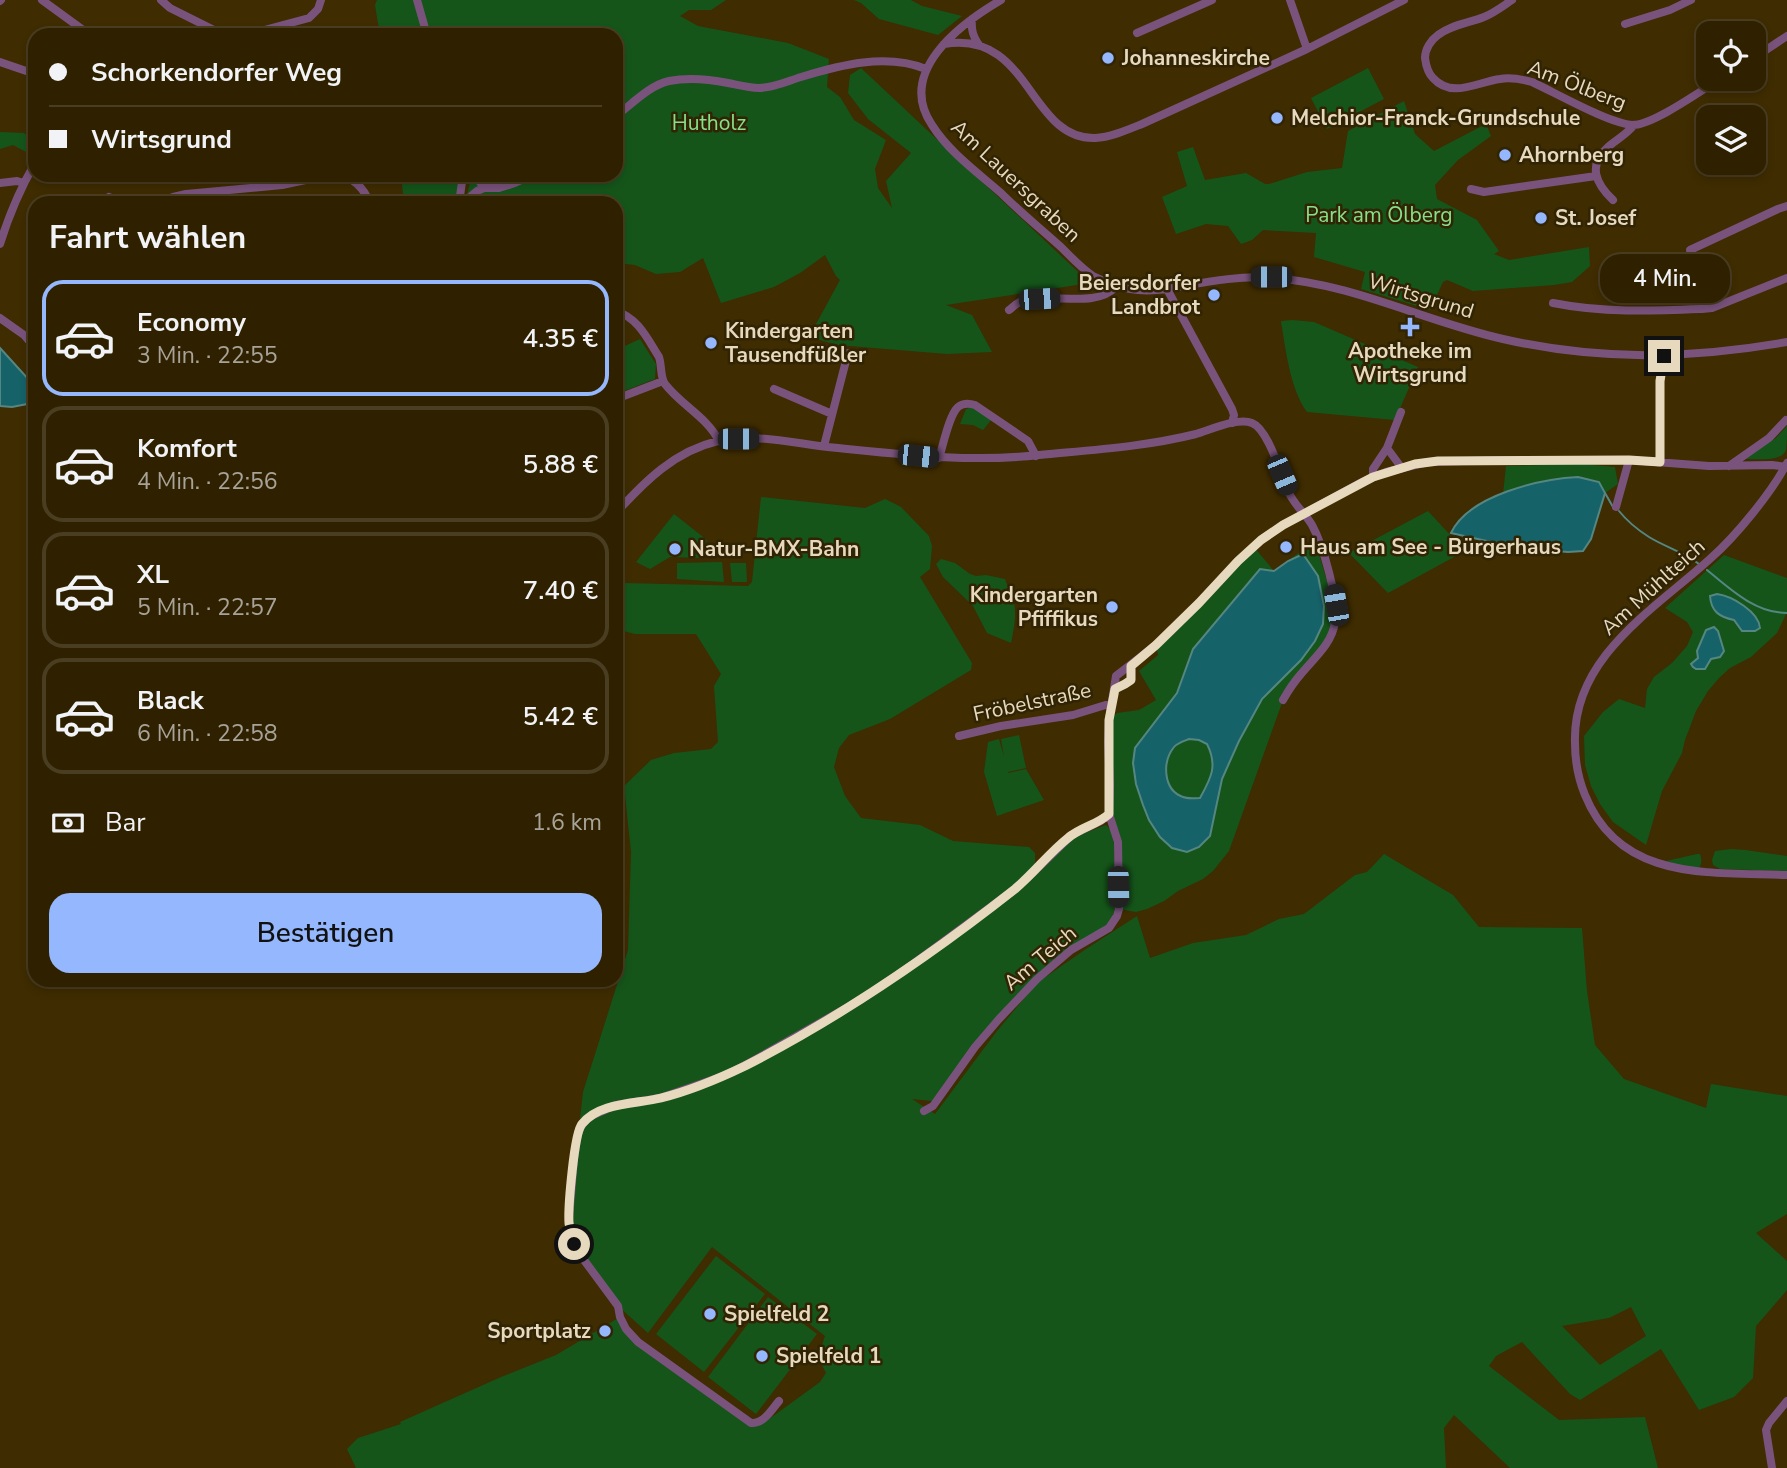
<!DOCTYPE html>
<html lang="de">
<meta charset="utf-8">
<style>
body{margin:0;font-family:"Nunito Sans",sans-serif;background:#37290a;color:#f1f3f6;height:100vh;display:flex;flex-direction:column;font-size:26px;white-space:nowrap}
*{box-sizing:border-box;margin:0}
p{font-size:23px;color:#a7a399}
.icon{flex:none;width:38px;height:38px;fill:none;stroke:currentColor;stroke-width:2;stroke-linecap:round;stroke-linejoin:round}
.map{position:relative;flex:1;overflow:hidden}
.sheet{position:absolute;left:28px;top:196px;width:595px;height:791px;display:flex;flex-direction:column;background:#2f2100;border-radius:21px;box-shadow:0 4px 10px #0003,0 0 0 2px #4a3e22}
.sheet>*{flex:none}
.banner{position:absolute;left:28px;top:28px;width:595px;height:154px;border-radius:21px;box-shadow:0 4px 10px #0003,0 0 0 2px #4a3e22;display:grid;align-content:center;height:154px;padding:0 21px;background:#2f2100}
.fabs{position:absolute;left:1696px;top:21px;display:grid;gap:14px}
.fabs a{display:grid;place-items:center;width:70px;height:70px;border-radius:14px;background:#2f2100;box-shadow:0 4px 10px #0003,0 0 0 2px #4a3e22;font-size:35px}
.end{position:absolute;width:32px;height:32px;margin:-16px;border:9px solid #e7d9bd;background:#111;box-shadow:0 0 0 4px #111}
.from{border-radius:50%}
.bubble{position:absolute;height:49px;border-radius:21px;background:#2f2100;box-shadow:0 4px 10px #0003,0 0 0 2px #4a3e22;font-size:23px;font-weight:600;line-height:49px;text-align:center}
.car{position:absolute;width:21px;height:42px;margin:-21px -10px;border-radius:9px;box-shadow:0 0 5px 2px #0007;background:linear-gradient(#222 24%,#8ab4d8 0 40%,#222 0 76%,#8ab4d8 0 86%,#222 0)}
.banner b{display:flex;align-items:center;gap:24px;height:66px;font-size:26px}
.banner b+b{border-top:2px solid #4a3e22}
.banner i{width:18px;height:18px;background:#f1f3f6}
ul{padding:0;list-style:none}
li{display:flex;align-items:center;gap:21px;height:116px;margin:0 14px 10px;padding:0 7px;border:4px solid #4a3e22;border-radius:21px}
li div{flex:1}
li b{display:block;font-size:26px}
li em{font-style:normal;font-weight:600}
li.active{border-color:#95b7fd}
li>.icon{width:63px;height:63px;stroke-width:1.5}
h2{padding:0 21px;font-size:32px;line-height:84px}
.pay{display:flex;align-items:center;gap:18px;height:77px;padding:0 21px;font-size:26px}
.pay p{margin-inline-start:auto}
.primary-button{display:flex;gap:14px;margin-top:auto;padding:14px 21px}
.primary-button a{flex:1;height:80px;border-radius:21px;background:#95b7fd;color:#111;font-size:28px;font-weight:600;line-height:80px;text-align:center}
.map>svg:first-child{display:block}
.green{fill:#15551a;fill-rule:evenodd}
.water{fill:#166269;stroke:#558682;stroke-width:2;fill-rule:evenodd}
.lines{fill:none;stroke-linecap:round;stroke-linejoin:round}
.stream{stroke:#558682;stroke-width:2}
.street{stroke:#7a537d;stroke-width:8}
.route{stroke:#e7d9bd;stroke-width:9}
.poi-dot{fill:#95b7fd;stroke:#312405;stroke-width:2.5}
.labels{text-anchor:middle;stroke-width:5;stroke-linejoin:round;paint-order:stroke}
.poi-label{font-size:21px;font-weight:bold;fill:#e7d9bd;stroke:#312405;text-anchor:start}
.street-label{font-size:21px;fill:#e7d9bd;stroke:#312405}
.park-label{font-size:21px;fill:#87e088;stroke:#312405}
</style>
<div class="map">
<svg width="1787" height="1468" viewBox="0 0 1787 1468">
<rect width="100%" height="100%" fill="#3f2c00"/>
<path class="green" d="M377,0H415L425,35H380L375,5Z
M417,0H726L711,10H689L680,16L698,26L788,43L829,59L827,87L840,97L854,120L886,140L875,169L878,188L892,208L886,181L911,153L868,119L848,93L850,75L861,68L1090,283L946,305L972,315L992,352L947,354L838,345L809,337L840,280L836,276L825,255L800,273L774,287L721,303L703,258L680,272L656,274L635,265L616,263V203H465L472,175H616V35H427Z
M854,0H911L922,6L962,16L938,35L879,19L861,3Z
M1368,68L1384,99L1327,129L1311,98Z
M1404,101L1415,134L1434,151L1486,124L1491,136L1458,160L1435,185L1437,199L1477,220L1499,251L1494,254L1509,260L1589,247L1590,266L1572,282L1554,285L1473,291L1447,280L1443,282L1430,310L1361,289L1365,272L1314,257L1316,233L1263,230L1252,240L1241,244L1228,226L1206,224L1176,234L1162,197L1187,186L1177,152L1193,147L1205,180L1246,173L1265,184H1269L1307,172L1342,168L1348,131Z
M0,132L24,133L35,140V148L30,154L13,145L0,149Z
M401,175H463L459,203H404Z
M1292,320L1314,322L1418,367L1395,420L1307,412C1290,389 1286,350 1281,322L1282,321Z
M640,339L656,364L655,379L616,394V350Z
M972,407L992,419L983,430L973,425L960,424L966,409Z
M1787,426C1787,433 1787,444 1786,450C1782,462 1757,459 1746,459L1747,457L1776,438Z
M1582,464L1615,467L1618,484L1605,493L1599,482L1530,484L1503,494L1506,466Z
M761,497L865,508L885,499L901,507L929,536L932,546L930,569L920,577L972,663L971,670L890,719L849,735L839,748L834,767L845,796L861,818L920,825L953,841L1029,847L1035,853V867L1015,887L913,964L862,999L793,1039L864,1001L915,966L1016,890L1038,872L1066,842L1079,835L1106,825L1112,831L1114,845L1116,905L1111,922L1104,928L1071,949L1035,977L1012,1000L974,1046L932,1101L912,1099L935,1114L997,1031L1037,983L1086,949L1137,916L1150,958L1193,943L1246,935L1279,919L1304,914L1355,875L1367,872L1384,854L1453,895L1479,927L1582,928L1587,991L1595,1045L1624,1079L1706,1108L1711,1084L1787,1096V1214L1756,1233L1787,1261V1290L1756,1326L1753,1378L1734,1397L1699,1410L1661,1349L1580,1400L1570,1394L1522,1342L1496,1356L1489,1366L1559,1420L1645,1417L1658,1468H1510L1454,1415L1444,1428L1446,1468H356L347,1449L358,1438L401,1424L400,1422L501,1377L556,1355L620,1317L626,1329L638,1342L752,1423L765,1422L820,1382L826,1373L818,1357L825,1336L712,1247L648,1333L618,1306L581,1256L570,1231L569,1219L583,1092L628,950L631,852L624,786L651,760L674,753L711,749L718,742L714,686L721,674L696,634H635L623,631C616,621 617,594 623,583L748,586L752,582ZM1631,1307L1646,1336L1600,1365L1562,1326L1609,1318Z
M1428,511L1465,551L1388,593L1349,553Z
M674,514L707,540L701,558L670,557L650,569L636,562Z
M1315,541L1333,601L1334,615L1327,641L1282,693L1283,700L1229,851L1213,871L1203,879L1178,891L1164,901L1147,909L1136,912L1119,909L1118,842L1109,814V720L1117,713L1139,710L1156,700L1139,671L1158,655L1156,645L1254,547L1274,571Z
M1724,555L1787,578V612L1777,633L1751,657L1730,668L1719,678L1708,691L1696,711L1685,740L1682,753L1662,791L1646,845L1613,822L1600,804L1591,786L1585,765L1584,736L1603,712L1619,699L1645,708L1647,689L1654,677L1672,663L1687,646L1693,632L1687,622L1665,608ZM1718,631L1724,652L1711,659L1708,666L1693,661L1696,660L1698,654Z
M941,559L955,563L970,574L976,576L986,575L1005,579C1007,585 1009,590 1012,596C1018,611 1014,628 1011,643L987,633L973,606L943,577L936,564Z
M722,562L724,582L677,579V563Z
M730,563H746L747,582H732Z
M1019,735L1026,768L1008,772V773L1026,769L1044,800L997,816L984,772L988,742L999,739L1004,757L1001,739Z
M1731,849L1745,850L1787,856V871L1720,869L1713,865L1712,860L1715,851Z
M1697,854H1700C1702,860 1702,863 1699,868L1681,866L1666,861Z
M716,1256L765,1294L704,1372L656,1334Z
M768,1297L817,1334L756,1414L708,1377Z"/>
<path class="water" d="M0,348L30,381L33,394L27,404L12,407L0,406Z
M1578,477L1599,482L1605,493L1591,539L1583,551L1568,552L1518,548L1451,533C1469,495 1540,479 1578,477Z
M1303,554L1318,576L1324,606L1323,624L1315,641L1301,660L1262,699L1239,741L1222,779L1210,836L1199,847L1187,852L1172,848L1160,837L1149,820L1143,805L1136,784L1133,763L1135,748L1177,693L1193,649L1260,569L1274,571L1288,561ZM1189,739L1199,740L1207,744C1218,766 1211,778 1200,798C1194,798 1188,799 1183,797C1163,790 1162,762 1174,747C1177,743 1184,741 1189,739Z
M1717,594C1732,596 1759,612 1760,628L1755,631H1742L1734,620C1720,617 1711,612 1710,596Z
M1714,627L1718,631L1724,651L1720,657L1711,659L1705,669H1696L1693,667L1691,664L1698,658L1697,651L1706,630Z"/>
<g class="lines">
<path class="stream" d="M1605,493L1613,507
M1619,511C1627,521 1638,530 1649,537C1665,547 1684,552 1699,564
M1707,570C1730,589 1755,613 1787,613"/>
<path class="street" d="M42,0L90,35
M161,0L170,8L224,35
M417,0L427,35
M1001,0C960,24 896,72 932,125C949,152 977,172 1001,193C1020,212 1041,229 1061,247C1071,257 1081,268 1093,276C1120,289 1137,293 1167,289L1232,409L1234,415L1232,423
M1290,0L1307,49
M1512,0C1503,6 1494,13 1484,17C1469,23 1451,25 1438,35C1431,40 1425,49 1425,58C1426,66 1428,73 1433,78C1452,99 1477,82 1500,79C1511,77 1521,79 1532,82C1556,93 1610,124 1633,125C1653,125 1702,90 1720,79
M0,1L1,0
M972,19C971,30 973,36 979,45
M1625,24L1670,10L1691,0
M1137,33L1212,0
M246,35L309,18L318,9L321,0
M944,44C1030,29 1029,140 1095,138C1111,137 1127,130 1142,124L1307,49L1404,0
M1754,58L1787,36
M0,62L35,74
M616,116C632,104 650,85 669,81C689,77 708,79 728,83C738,85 749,88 759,88C773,88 788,81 801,77C840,65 886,53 926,69
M264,175L265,186
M339,175C355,178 364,189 370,203
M475,175L484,188
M0,183L17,181L23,183
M1471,189L1484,192L1596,176
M109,197L119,203
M1613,200C1596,184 1587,165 1608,147C1617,139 1626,135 1634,125
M163,203L173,197L186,194L282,185L329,175
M459,203L463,175
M463,203L477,191L484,188H499L515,183L532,175
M0,244C9,215 20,189 35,163
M1692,258L1690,250L1778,209L1787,206
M1167,289C1202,283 1237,275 1272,278C1352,283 1426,322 1503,339C1599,361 1691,359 1787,342
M1553,303C1603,313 1651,311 1702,309L1712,308L1787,278
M1009,310C1013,307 1017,302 1023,301C1052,292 1094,309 1116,287
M616,311C638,318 647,338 659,357C662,366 660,377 665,384C681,405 707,417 719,441
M0,318L24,335L35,348
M774,389L832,414
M616,399L663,381
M824,446L848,353
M1387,448L1401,467
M939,458C943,446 949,415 958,407C963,403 969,403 975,405L1028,441L1036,456
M1660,462V381L1664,356
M1787,463C1772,492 1736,536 1711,558C1655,609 1572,657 1575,743C1575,761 1578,778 1585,795C1620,882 1710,872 1787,875
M1729,466L1769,438L1786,420
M1373,477V469L1387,448L1401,412
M1616,507L1629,460
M616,513C645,481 675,451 718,441C753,433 793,443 828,447C899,454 968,463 1039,455C1091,450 1144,447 1196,434C1210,430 1238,417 1252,423C1268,429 1281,475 1288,491C1294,505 1305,513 1312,525C1323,545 1339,600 1335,622C1332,644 1314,658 1301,674C1294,682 1288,691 1283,700
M1115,689L1125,684L1131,680V666
M959,736L1001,726L1073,715L1112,703
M924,1111L933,1106L975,1047L999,1019L1037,979L1071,950L1109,928L1117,916L1119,909L1118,842L1109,814L1110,785L1108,742L1109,720L1116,676L1156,645L1199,603L1238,561L1261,540L1283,525L1329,500L1362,482L1386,472L1428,462L1501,460H1629L1709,466L1772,465L1787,467
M779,1401C772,1409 764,1424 751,1423L638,1342L626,1329L620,1317L618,1306L581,1256L570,1231L569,1219L574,1158L578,1133L583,1123L591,1116L616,1105L660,1098L726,1075L749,1063L862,999L913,964L1015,889L1036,870L1072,835L1101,821L1109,814
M1772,1468L1766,1430L1769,1423L1787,1401"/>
</g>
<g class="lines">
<path class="route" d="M574,1244C572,1237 570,1230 569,1223C568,1208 574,1133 582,1124C599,1102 637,1104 661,1098C689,1091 718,1079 745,1066C841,1017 930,956 1015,889C1034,873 1049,853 1068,838C1081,827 1097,825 1109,814V720L1115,689L1125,684L1131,680V666L1156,645L1199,603L1238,561L1261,540L1283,525L1373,477L1415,464L1438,461L1629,460L1660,462V381L1664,356"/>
</g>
<g class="poi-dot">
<circle cx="1108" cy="58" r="7"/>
<circle cx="1277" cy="118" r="7"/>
<circle cx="1505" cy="155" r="7"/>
<circle cx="1541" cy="218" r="7"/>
<circle cx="1214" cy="295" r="7"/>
<path d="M1406.5 316.5h7v7h7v7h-7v7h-7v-7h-7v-7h7z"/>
<circle cx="711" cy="343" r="7"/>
<circle cx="1286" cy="547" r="7"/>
<circle cx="675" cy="549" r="7"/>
<circle cx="1112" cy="607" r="7"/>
<circle cx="710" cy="1314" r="7"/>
<circle cx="605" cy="1331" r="7"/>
<circle cx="762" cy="1356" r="7"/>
</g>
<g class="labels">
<g class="poi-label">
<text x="1122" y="65">Johanneskirche</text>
<text x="1291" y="125">Melchior-Franck-Grundschule</text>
<text x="1519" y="162">Ahornberg</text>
<text x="1555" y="225">St. Josef</text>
<text x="1200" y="290" text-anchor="end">Beiersdorfer<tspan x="1200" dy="24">Landbrot</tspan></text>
<text x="725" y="338">Kindergarten<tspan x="725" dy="24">Tausendfüßler</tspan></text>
<text x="1410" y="358" text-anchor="middle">Apotheke im<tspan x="1410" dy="24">Wirtsgrund</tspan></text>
<text x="1300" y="554">Haus am See - Bürgerhaus</text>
<text x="689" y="556">Natur-BMX-Bahn</text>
<text x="1098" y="602" text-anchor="end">Kindergarten<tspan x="1098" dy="24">Pfiffikus</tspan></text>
<text x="724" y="1321">Spielfeld 2</text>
<text x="591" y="1338" text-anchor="end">Sportplatz</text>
<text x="776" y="1363">Spielfeld 1</text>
</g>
<g class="street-label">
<text transform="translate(1577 85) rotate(21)" y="7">Am Ölberg</text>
<text transform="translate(1016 181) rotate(43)" y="7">Am Lauersgraben</text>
<text transform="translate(1421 296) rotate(17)" y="7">Wirtsgrund</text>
<text transform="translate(1653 587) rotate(-42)" y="7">Am Mühlteich</text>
<text transform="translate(1032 702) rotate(-12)" y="7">Fröbelstraße</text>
<text transform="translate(1040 958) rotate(-40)" y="7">Am Teich</text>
</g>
<g class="park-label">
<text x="709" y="130">Hutholz</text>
<text x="1379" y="222">Park am Ölberg</text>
</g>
</g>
</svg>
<div class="fabs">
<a><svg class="icon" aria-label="locate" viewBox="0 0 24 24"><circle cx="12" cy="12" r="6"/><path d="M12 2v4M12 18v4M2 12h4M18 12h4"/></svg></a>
<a><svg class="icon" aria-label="layers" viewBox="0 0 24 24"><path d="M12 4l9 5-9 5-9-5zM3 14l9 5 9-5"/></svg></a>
</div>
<i class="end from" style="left:574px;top:1244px"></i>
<i class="end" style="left:1664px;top:356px"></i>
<div class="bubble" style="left:1600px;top:254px;width:130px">4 Min.</div>
<i class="car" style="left:1271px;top:277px;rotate:270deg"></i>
<i class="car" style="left:1039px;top:299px;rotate:87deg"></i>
<i class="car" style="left:738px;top:439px;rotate:90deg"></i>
<i class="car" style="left:918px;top:456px;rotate:96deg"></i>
<i class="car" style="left:1282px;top:475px;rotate:157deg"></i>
<i class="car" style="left:1336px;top:605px;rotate:350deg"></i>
<i class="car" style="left:1118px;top:887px;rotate:179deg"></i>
<div class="banner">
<b><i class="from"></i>Schorkendorfer Weg</b>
<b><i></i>Wirtsgrund</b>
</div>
<section class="sheet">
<h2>Fahrt wählen</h2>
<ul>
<li class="active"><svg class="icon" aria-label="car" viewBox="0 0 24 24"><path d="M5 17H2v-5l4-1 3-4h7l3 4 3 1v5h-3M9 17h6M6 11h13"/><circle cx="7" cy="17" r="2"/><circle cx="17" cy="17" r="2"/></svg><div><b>Economy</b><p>3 Min. · 22:55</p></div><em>4.35 €</em></li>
<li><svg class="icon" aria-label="car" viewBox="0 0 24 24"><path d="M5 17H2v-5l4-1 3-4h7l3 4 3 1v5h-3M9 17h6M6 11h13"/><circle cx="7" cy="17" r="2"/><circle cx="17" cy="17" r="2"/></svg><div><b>Komfort</b><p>4 Min. · 22:56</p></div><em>5.88 €</em></li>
<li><svg class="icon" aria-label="car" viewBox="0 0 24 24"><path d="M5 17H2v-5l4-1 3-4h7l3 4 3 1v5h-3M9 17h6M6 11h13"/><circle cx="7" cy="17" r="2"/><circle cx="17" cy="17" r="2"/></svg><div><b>XL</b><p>5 Min. · 22:57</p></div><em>7.40 €</em></li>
<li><svg class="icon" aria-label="car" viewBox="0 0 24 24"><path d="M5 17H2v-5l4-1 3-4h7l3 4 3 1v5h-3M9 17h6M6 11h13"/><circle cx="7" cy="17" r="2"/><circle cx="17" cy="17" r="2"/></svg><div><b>Black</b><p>6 Min. · 22:58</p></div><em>5.42 €</em></li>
</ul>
<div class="pay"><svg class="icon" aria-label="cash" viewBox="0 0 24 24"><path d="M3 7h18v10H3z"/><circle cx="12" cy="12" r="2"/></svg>Bar<p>1.6 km</p></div>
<div class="primary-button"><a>Bestätigen</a></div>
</section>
</div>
